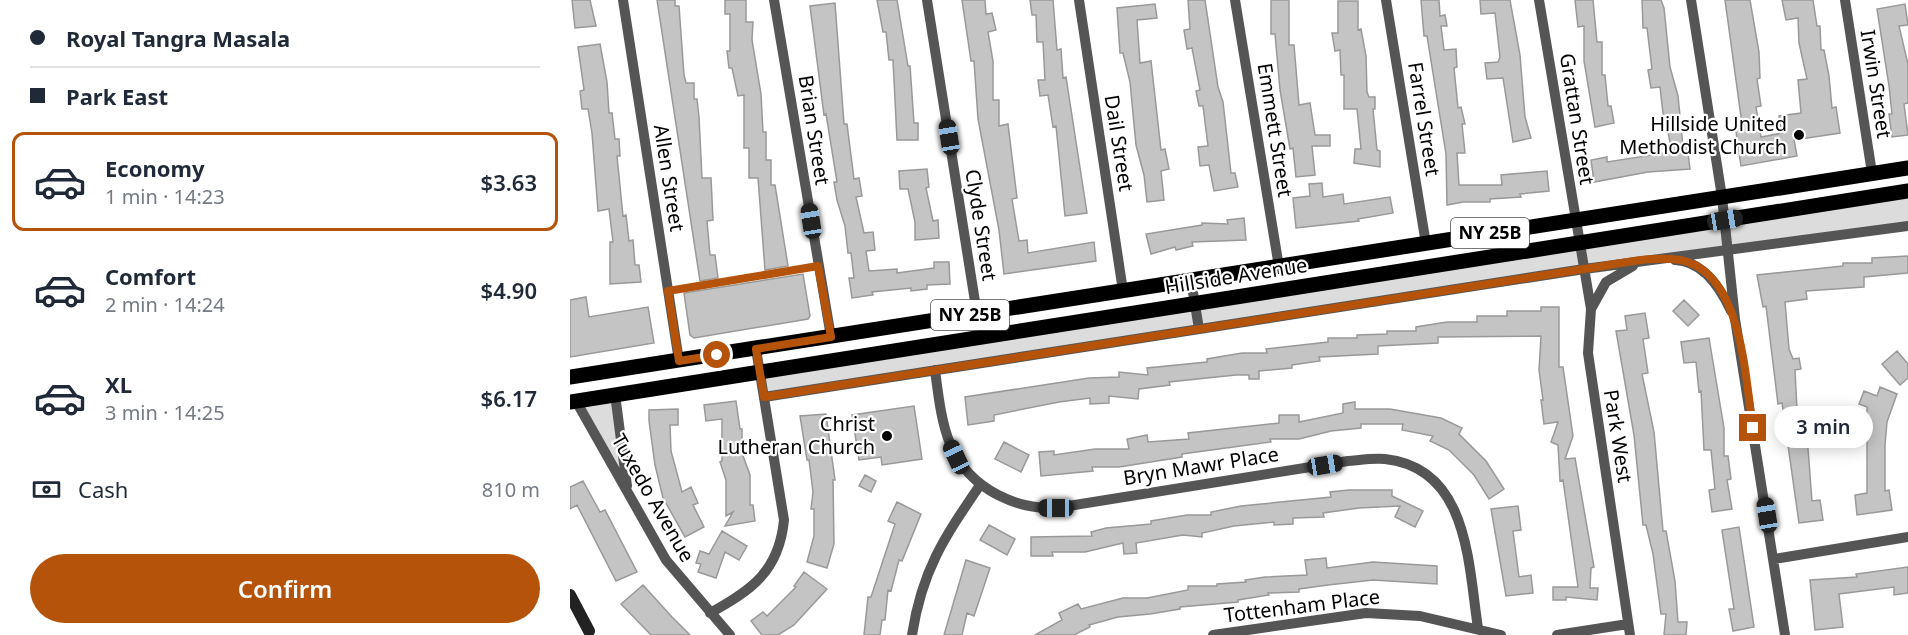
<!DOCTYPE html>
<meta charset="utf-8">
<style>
body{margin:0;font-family:"Noto Sans",sans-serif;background:#f6f6f7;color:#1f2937;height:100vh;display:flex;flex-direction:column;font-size:22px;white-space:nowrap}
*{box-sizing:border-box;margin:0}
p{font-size:20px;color:#747a83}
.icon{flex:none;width:33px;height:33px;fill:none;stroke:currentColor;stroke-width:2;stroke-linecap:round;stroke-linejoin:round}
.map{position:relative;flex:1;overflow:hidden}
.panel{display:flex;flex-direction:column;background:#fff;width:570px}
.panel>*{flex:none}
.banner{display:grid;align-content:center;height:132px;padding:0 30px;background:#fff}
.end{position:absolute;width:27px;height:27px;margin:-14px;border:8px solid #b45309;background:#fff;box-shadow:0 0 0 3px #fff}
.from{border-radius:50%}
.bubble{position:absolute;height:42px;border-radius:21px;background:#fff;box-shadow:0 3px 15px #0003;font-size:20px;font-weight:600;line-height:42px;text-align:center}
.car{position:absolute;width:18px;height:36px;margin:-18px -9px;border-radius:8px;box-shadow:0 0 4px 2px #0007;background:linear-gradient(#222 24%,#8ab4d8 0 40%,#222 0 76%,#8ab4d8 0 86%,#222 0)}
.banner b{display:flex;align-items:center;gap:21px;height:57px;font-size:22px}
.banner b+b{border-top:2px solid #e0e1e3}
.banner i{width:15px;height:15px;background:#1f2937}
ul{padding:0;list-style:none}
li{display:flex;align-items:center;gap:18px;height:99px;margin:0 12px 9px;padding:0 18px;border:3px solid transparent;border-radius:12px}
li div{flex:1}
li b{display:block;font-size:22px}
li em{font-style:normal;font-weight:600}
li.selected{border-color:#b45309}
li>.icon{width:54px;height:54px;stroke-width:1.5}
.pay{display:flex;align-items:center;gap:15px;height:66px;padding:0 30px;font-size:22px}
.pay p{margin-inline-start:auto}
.button{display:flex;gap:12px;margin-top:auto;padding:12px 30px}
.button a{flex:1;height:69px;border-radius:36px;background:#b45309;color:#fff;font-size:24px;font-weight:600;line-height:69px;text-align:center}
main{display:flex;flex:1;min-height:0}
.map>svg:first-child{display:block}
.green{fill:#dcdcdc}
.building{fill:#c4c4c4;stroke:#999;stroke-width:1.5}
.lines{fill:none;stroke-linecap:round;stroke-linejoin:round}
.service{stroke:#555;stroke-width:5}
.minor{stroke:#555;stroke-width:10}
.secondary{stroke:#222;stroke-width:12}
.primary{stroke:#000;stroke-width:15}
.route{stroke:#b45309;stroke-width:8}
.poi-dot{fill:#000;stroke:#fff;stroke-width:2}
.labels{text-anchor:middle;stroke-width:4.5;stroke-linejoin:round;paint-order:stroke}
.shield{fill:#fff;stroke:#4c4c4c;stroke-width:1.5}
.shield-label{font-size:18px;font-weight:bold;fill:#000}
.street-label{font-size:20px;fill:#000;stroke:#fff}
.poi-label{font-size:20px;fill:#000;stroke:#fff;text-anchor:end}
</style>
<main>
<section class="panel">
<div class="banner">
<b><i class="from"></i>Royal Tangra Masala</b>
<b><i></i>Park East</b>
</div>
<ul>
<li class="selected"><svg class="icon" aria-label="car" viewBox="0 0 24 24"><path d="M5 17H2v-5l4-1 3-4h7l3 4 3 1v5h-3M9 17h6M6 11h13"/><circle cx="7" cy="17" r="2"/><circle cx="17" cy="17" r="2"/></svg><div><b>Economy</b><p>1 min · 14:23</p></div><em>$3.63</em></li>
<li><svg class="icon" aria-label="car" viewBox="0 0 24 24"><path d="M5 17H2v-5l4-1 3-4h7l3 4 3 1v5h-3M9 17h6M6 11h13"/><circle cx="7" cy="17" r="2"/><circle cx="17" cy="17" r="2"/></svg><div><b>Comfort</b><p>2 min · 14:24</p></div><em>$4.90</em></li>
<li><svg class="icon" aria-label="car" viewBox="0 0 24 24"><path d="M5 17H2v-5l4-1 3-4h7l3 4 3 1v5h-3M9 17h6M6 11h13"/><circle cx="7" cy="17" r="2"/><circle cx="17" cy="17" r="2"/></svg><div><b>XL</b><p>3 min · 14:25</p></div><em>$6.17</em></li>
</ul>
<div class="pay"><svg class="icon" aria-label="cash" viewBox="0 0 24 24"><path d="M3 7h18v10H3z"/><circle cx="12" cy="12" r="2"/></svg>Cash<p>810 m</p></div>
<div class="button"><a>Confirm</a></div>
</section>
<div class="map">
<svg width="1338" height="635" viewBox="0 0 1338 635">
<rect width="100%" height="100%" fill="#fff"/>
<path class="green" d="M1338,191V226L194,397L189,372Z
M45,394L58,492L6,401Z"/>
<path class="building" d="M2,0H20L26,26L5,28Z
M87,0H105V6H109L114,75L116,83H124V99H127L129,117L132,178H141L143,220L137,221L140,255H145L148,278L130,281Z
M155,0H176V22H183L182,40L191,94L193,132H196V160H201V185H205L218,266L195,270L188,178H179V148H174V95L168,96L162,68H159L157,51H160V14H155Z
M307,0H327L338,66H340L344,123H348V140H327L323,60H319L316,32H313Z
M392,0H415L416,14L422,13L426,30L418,32L423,61V100H429V126L438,124L447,198L442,199L449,241L457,240L458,253L524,242L526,261L434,274L429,230L408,119L404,61H401Z
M460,0H483L487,50L491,49L493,78L496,77L517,213L495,216L486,126L483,127L478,95L470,96L468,80H475L473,42H467L466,15H462Z
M618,0H635L648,87L653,102L661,173H665L668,187L644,191L639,165L630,166L628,147L638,146L633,106H629L626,91L630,90L622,48L617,49L614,30L620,29Z
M701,0H719V45H724L729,105L740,103L745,135H760V146H742L745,175L726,177L723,148L720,149L710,90L705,34H701Z
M851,0H869L870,16L875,15L877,26H871L874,50L886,49L887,67L884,68L888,108L891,107L895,124H892L895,153H887L889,185H932L931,175L977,171L979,191L950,194L951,197L920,199V202H893L877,205L876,154L857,36H854Z
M910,0H940L950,55L955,117L961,138L943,142L933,78L917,79L915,63L928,62L930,57L925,13L911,14Z
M1005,0H1023L1027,42H1032V75H1035L1038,106H1041L1044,123L1025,127L1014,61V26L1008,27Z
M1072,0H1091L1094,8L1100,67L1108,96L1113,146L1117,145L1120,169L1078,172L1024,182L1021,160L1037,157V162L1102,152L1096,122H1094L1090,87L1081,88L1078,70L1082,69L1077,28H1073Z
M1155,0H1180L1189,52L1190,78L1187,79L1191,106L1186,107L1191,137L1212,133L1209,116L1231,113L1228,80L1237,79L1229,43L1228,18L1216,20L1212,0H1243L1247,26H1250L1251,50H1254L1259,76L1262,108L1266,107L1270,133L1224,140L1227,156L1171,166L1165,125L1172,124Z
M768,1H788V30L791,29L796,56L797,92L799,97H805V109H803L807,150L810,151V167L784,163L785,149H791L787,109H774V75H771L770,50L765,51L762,33H768Z
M265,3L274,124H277L284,179L289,178L292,196L286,197L294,233L303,232L305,250L296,251L299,271L327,269V273L364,268V262H379L380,284L357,285V289L341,291V288L302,292L303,295L282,298L279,278H284L281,253H278L275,226L267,200L264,182H267L256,114L254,115L240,6Z
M585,4L587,18L567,20L570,63L581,61L591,150L595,149L599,169L591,171L594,200L577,202L574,175L566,145L560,82L553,53H550L547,8Z
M1335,4L1338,25L1329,26L1338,64V103L1334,104L1338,135L1322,137L1319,114H1322L1319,86L1307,9Z
M30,44L37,82L39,113H42L45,139H49L50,156H47L53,216L56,215L59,241L63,240L65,265H69L71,282L40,284V242H43L39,209L28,211L22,133L18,109H12L10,91L14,90L8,47Z
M357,169L359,187L356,188L363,221L368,220L369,238L345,240V222L338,189H330L329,171Z
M752,183L753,197L773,194L774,204L820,197L823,213L788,219L789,221L726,228L723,198L740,196L739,184Z
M674,218L676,240L622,242L623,246L606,250L605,247L581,254L576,234L632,225V223L658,224L657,220Z
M1338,256V273L1294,277V287L1236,291L1237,299L1215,302L1219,349L1223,359L1229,358L1231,369L1225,370L1227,410L1235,409L1242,501L1250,500L1253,520L1229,523L1212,403L1208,404L1196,306L1193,307L1187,275L1273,266V263H1302V258Z
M233,274L240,316L238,319L124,338L120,335L114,293Z
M16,297L19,317L78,307L84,343L0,357V300Z
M1114,300L1129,315L1118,326L1103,311Z
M971,307H989V367H993L1003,436L995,459L1005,458L1024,567L1021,568L1020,588H1028L1027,600L996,597V600H983V587H1008L993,480L990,481L988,445L981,442L988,422L974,424L971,400H973L969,370L971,336L868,337V343L808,346V354L749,357L750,361L722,365V368L689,371V379H679V375H666L599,382L600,385L569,389L568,399L539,396V403L520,404V398L489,402L424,415V421L398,425L395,397L519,378L549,377V372L578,375L577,368L637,362V359L672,353H697L696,349L758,342V338H787V335L817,334V331H846V327L877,322H907V316H937V311H971Z
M1075,313L1079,338L1073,339L1078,373L1072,374L1084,432L1093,531H1096L1105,581L1108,622H1117L1116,635H1094L1096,614H1091L1083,554L1076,525H1073L1064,435L1046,331L1057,330L1055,316Z
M1139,338L1154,428V456H1158L1161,479L1157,480L1162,509L1142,512L1139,490L1145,489L1141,450H1134L1131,391L1129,392L1126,362L1114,363L1111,342Z
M1327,351L1338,364V378L1330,385L1312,364Z
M1310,387L1327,394L1317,422L1315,445V491L1319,490L1322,510L1287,515L1285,495L1297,493V407L1289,404L1294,391L1307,396Z
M166,401L170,429H172V453L180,475V505H183L185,521L155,526L163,512L156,516V480L150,462L152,461V419L136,421L134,405Z
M785,402V409H820L871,418L892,428L889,434L916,461L934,489L919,499L904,475L879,450L860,441L863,436L832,430L833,424H791V428L761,431L729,439H700L701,442L612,454V457L549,467H522L523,471L471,476L469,452L484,451V455L525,449H559L557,439L577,435L578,442L619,439L618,433L709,423V415H729V422L773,413V404Z
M344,406L352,459L312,465L311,457L289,460L282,415Z
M108,409V425H100L101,451L112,492L121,487L128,503L123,505L134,527L115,537L93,498L85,465L79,421V410Z
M256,414L265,480H263L264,544L257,568L237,562L244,536V509H241L243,492L239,460H237L230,416Z
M434,442L459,455L451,472L425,459Z
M295,475L306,481L301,492L289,486Z
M13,481L30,512L35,510L67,572L46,581L7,505L0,509V487Z
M779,490H822V496L853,511L845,527L825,517L830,506L789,508L753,513L754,517L723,518V524L704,525V522L664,526L632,533V537L613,535L566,543L567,553L554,554L553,543L515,552H482L483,556H461V537L522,536L521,532L536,528L581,524V521L617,515H641V512L671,506L761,497L760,492Z
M327,502L351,514L332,561L329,560L321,591L318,590L315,620H312L310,635H294L298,597H301L325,524L318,521Z
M948,506L951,530L943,531L949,577L961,575L963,593L936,596L921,509Z
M419,525L445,539L437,555L410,540Z
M1169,527L1184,627L1163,631L1159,609H1164L1152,530Z
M152,531L177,546L169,560L155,552L146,578L128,572L131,564L126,563L130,551L139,554Z
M756,558L757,568L803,562L867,566V584L803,580L758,585L729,589V592L698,593L699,595L668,600V602L610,607V609L580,614L548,617L519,625L520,627L504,635H465L492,620L489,613L508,604L511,609L553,598H577L618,590V586H647V584L676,582L675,580L695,577L737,575L735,560Z
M396,560L420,568L404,616L397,613L392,635H374Z
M1338,567V593L1324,595V587L1269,594L1273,627L1245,630L1240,580L1287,577L1286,574Z
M234,572L257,589L224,625L208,635H192L181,621L193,612L197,616L226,587L224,586Z
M73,585L102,617L120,635H81L51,604Z"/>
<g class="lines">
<path class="service" d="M99,291L248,266"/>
<path class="minor" d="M53,0L109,361
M204,0L261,337
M357,0L407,314
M509,0L553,291
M665,0L709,267
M816,0L856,244
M969,0L1021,309L1018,353L1060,635
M1121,0L1152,197L1165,319L1215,635
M1275,0L1302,173
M1105,260C1133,261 1150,287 1161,311
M621,280L629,329
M1021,309L1036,282L1063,266
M365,370C372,424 376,468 428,495C448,505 463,508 486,508L778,461C790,460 803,458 815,459C899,468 898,564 908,628
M45,394L57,486
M194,397L1014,269L1338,226
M6,401L96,560L160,635
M1204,559L1338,537
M140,613C182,590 209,571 214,520L186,349
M342,635C352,570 374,538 410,485
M643,635L796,613L850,616L931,635
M987,635L1058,624"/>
<path class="secondary" d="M0,595L19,631"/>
<path class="primary" d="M0,377L1338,168
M0,402L1338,191"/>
</g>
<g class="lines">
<path class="route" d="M147,355L109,361L98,291L248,266L261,337L186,349L194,397L1014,269C1045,265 1079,255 1110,260C1173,271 1175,380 1183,428"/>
</g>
<g class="poi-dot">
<circle cx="1229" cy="135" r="6"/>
<circle cx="317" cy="436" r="6"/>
</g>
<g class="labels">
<g class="shield">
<rect x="881" y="218" width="78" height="30" rx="4.5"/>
<rect x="361" y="300" width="78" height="30" rx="4.5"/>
</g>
<g class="shield-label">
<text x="920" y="239">NY 25B</text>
<text x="400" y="321">NY 25B</text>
</g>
<g class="street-label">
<text transform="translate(1306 84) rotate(81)" y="7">Irwin Street</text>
<text transform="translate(854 119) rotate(81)" y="7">Farrel Street</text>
<text transform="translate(1007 119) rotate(81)" y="7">Grattan Street</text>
<text transform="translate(244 130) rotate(81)" y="7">Brian Street</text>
<text transform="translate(705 130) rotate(81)" y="7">Emmett Street</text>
<text transform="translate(549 143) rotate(81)" y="7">Dail Street</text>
<text transform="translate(99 178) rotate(81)" y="7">Allen Street</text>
<text transform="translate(411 225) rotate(81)" y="7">Clyde Street</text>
<text transform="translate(666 276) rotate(-9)" y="7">Hillside Avenue</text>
<text transform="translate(1048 436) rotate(81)" y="7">Park West</text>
<text transform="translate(631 466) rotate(-9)" y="7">Bryn Mawr Place</text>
<text transform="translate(83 498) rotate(60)" y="7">Tuxedo Avenue</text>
<text transform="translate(732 606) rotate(-7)" y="7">Tottenham Place</text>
</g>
<g class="poi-label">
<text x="1217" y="131">Hillside United<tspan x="1217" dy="23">Methodist Church</tspan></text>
<text x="305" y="431">Christ<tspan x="305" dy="23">Lutheran Church</tspan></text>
</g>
</g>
</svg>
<i class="end from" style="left:147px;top:355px"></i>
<i class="end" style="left:1183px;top:428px"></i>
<div class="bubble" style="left:1204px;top:406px;width:99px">3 min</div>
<i class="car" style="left:379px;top:137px;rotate:351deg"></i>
<i class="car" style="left:1155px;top:220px;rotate:81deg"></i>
<i class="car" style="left:241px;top:221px;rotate:351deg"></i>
<i class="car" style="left:386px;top:457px;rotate:335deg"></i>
<i class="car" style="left:755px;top:465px;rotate:81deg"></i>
<i class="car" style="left:486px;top:508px;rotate:270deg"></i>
<i class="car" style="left:1197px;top:515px;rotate:351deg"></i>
</div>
</main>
